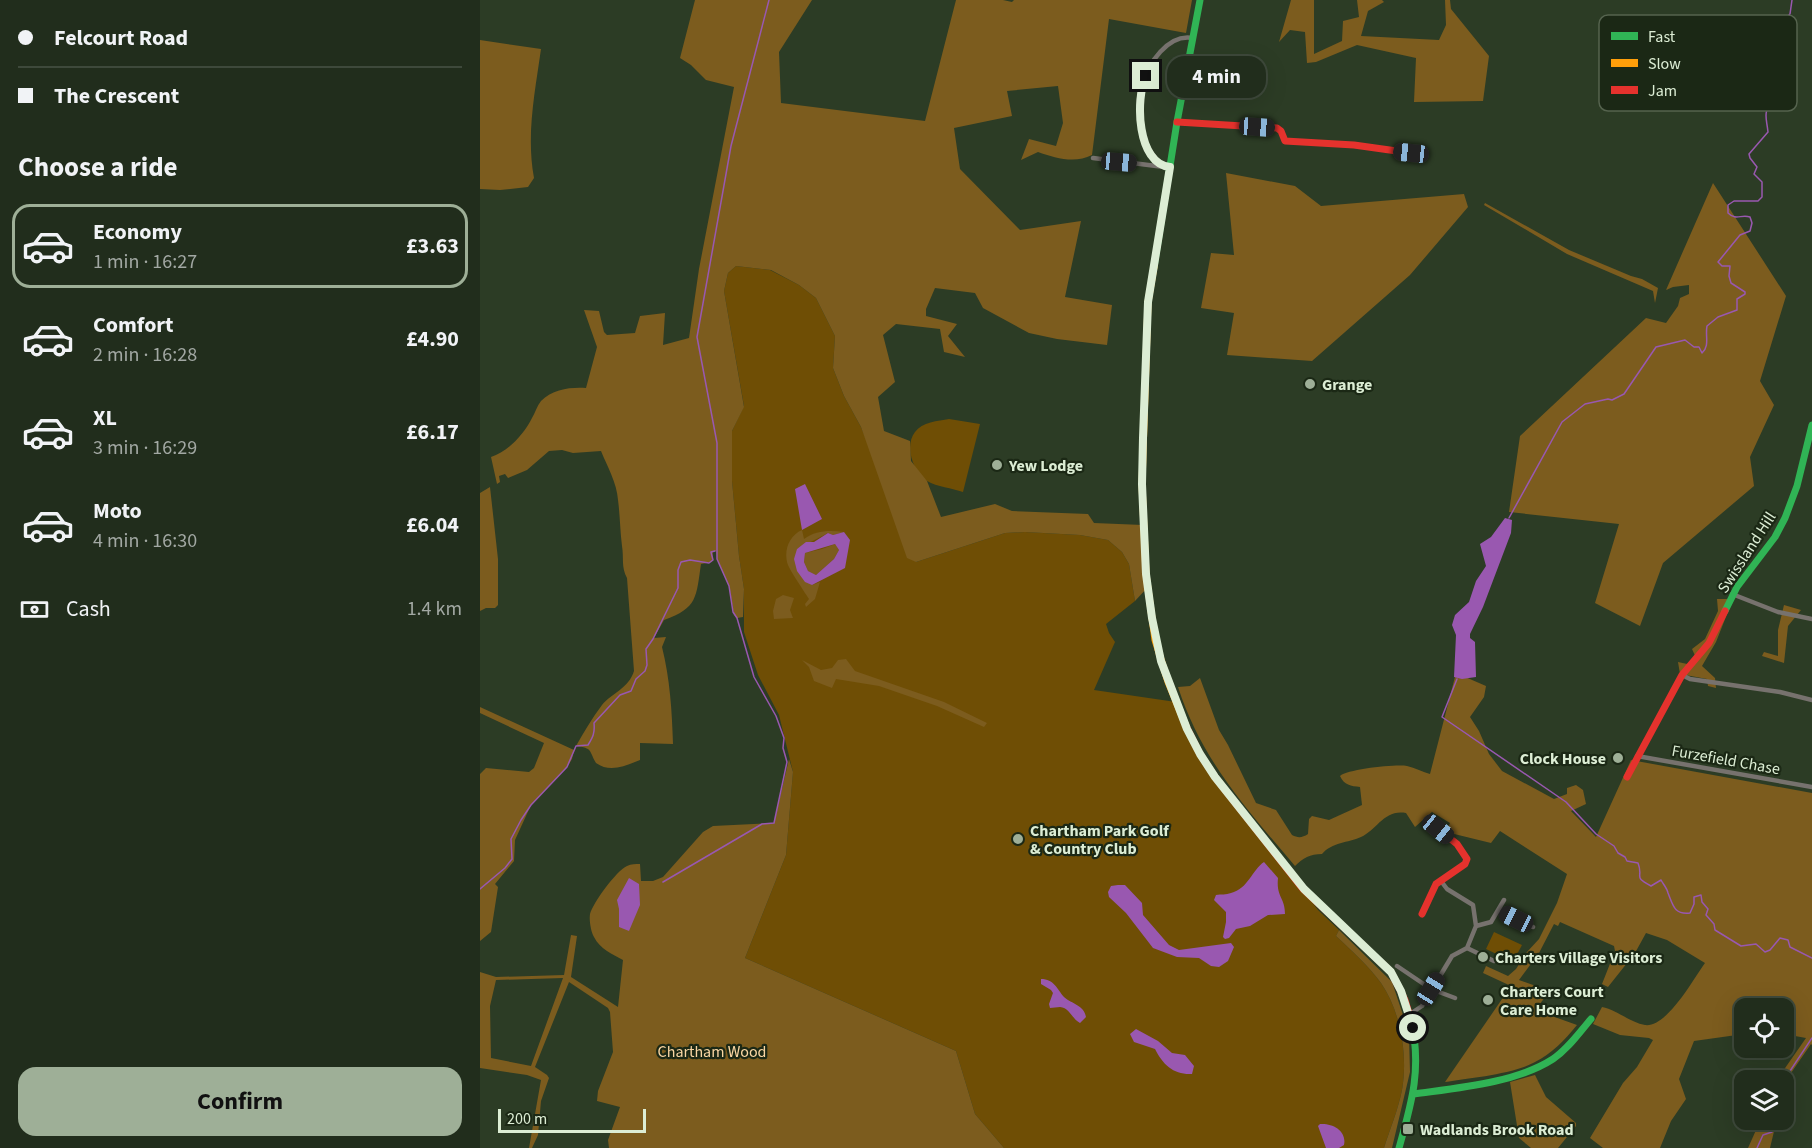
<!DOCTYPE html>
<meta charset="utf-8">
<style>
body{margin:0;font-family:"Source Sans 3",sans-serif;background:#293525;color:#f1f3f6;height:100vh;display:flex;flex-direction:column;font-size:22px;white-space:nowrap}
*{box-sizing:border-box;margin:0}
p{font-size:20px;color:#a2a8a3}
.icon{flex:none;width:33px;height:33px;fill:none;stroke:currentColor;stroke-width:2;stroke-linecap:round;stroke-linejoin:round}
.map{position:relative;flex:1;overflow:hidden}
.details{display:flex;flex-direction:column;background:#212d1c;width:480px}
.details>*{flex:none}
.hud{display:grid;align-content:center;height:132px;padding:0 18px;background:#212d1c}
.tools{position:absolute;left:1254px;top:998px;display:grid;gap:12px}
.tools a{display:grid;place-items:center;width:60px;height:60px;border-radius:12px;background:#212d1c;box-shadow:0 6px 24px #0002,0 0 0 2px #3e493b;font-size:30px}
.scale{position:absolute;left:18px;bottom:15px;width:148px;box-sizing:border-box;padding-left:6px;border:3px solid #dcedd4;border-top:0;font-size:16px;line-height:21px;white-space:nowrap;color:#dcedd4;-webkit-text-stroke:4px #1b2815;paint-order:stroke}
.end{position:absolute;width:27px;height:27px;margin:-14px;border:8px solid #dcedd4;background:#111;box-shadow:0 0 0 3px #111}
.from{border-radius:50%}
.bubble{position:absolute;height:42px;border-radius:18px;background:#212d1c;box-shadow:0 6px 24px #0002,0 0 0 2px #3e493b;font-size:20px;font-weight:700;line-height:42px;text-align:center}
.car{position:absolute;width:18px;height:36px;margin:-18px -9px;border-radius:8px;box-shadow:0 0 4px 2px #0007;background:linear-gradient(#222 24%,#8ab4d8 0 40%,#222 0 76%,#8ab4d8 0 86%,#222 0)}
.hud b{display:flex;align-items:center;gap:21px;height:57px;font-size:22px}
.hud b+b{border-top:2px solid #3e493b}
.hud i{width:15px;height:15px;background:#f1f3f6}
ul{padding:0;list-style:none}
li{display:flex;align-items:center;gap:18px;height:84px;margin:0 12px 9px;padding:0 6px;border:3px solid transparent;border-radius:18px}
li div{flex:1}
li b{display:block;font-size:22px}
li em{font-style:normal;font-weight:700}
li.active{border-color:#9eaf97}
li>.icon{width:54px;height:54px;stroke-width:1.5}
h2{padding:0 18px;font-size:27px;line-height:72px}
.pay{display:flex;align-items:center;gap:15px;height:66px;padding:0 18px;font-size:22px}
.pay p{margin-inline-start:auto}
.button{display:flex;gap:12px;margin-top:auto;padding:12px 18px}
.button a{flex:1;height:69px;border-radius:18px;background:#9eaf97;color:#111;font-size:24px;font-weight:700;line-height:69px;text-align:center}
main{display:flex;flex:1;min-height:0}
.map>svg:first-child{display:block}
.green{fill:#6f4e05}
.forest{fill:#7c5c1e;fill-rule:evenodd}
.water{fill:#9958b0;fill-rule:evenodd}
.lines{fill:none;stroke-linecap:round;stroke-linejoin:round}
.stream{stroke:#9958b0;stroke-width:1.5}
.street{stroke:#77726e;stroke-width:4.5}
.fast{stroke:#30b455;stroke-width:7}
.slow{stroke:#ff9f0a;stroke-width:7}
.jam{stroke:#e5322d;stroke-width:7}
.route{stroke:#dcedd4;stroke-width:8}
.poi-dot{fill:#9eaf97;stroke:#1b2815;stroke-width:2}
.labels{text-anchor:middle;stroke-width:4.5;stroke-linejoin:round;paint-order:stroke}
.poi-label{font-size:16px;font-weight:bold;fill:#dcedd4;stroke:#1b2815;text-anchor:start}
.street-label{font-size:16px;fill:#dcedd4;stroke:#1b2815}
.park-label{font-size:16px;fill:#fad6a3;stroke:#1b2815}
.key{fill:#1b2815;stroke:#55634e;stroke-width:1.5}
.key-label{font-size:16px;fill:#dcedd4}
</style>
<main>
<section class="details">
<div class="hud">
<b><i class="from"></i>Felcourt Road</b>
<b><i></i>The Crescent</b>
</div>
<h2>Choose a ride</h2>
<ul>
<li class="active"><svg class="icon" aria-label="car" viewBox="0 0 24 24"><path d="M5 17H2v-5l4-1 3-4h7l3 4 3 1v5h-3M9 17h6M6 11h13"/><circle cx="7" cy="17" r="2"/><circle cx="17" cy="17" r="2"/></svg><div><b>Economy</b><p>1 min · 16:27</p></div><em>£3.63</em></li>
<li><svg class="icon" aria-label="car" viewBox="0 0 24 24"><path d="M5 17H2v-5l4-1 3-4h7l3 4 3 1v5h-3M9 17h6M6 11h13"/><circle cx="7" cy="17" r="2"/><circle cx="17" cy="17" r="2"/></svg><div><b>Comfort</b><p>2 min · 16:28</p></div><em>£4.90</em></li>
<li><svg class="icon" aria-label="car" viewBox="0 0 24 24"><path d="M5 17H2v-5l4-1 3-4h7l3 4 3 1v5h-3M9 17h6M6 11h13"/><circle cx="7" cy="17" r="2"/><circle cx="17" cy="17" r="2"/></svg><div><b>XL</b><p>3 min · 16:29</p></div><em>£6.17</em></li>
<li><svg class="icon" aria-label="car" viewBox="0 0 24 24"><path d="M5 17H2v-5l4-1 3-4h7l3 4 3 1v5h-3M9 17h6M6 11h13"/><circle cx="7" cy="17" r="2"/><circle cx="17" cy="17" r="2"/></svg><div><b>Moto</b><p>4 min · 16:30</p></div><em>£6.04</em></li>
</ul>
<div class="pay"><svg class="icon" aria-label="cash" viewBox="0 0 24 24"><path d="M3 7h18v10H3z"/><circle cx="12" cy="12" r="2"/></svg>Cash<p>1.4 km</p></div>
<div class="button"><a>Confirm</a></div>
</section>
<div class="map">
<svg width="1332" height="1148" viewBox="0 0 1332 1148">
<rect width="100%" height="100%" fill="#2c3c25"/>
<path class="green" d="M256,266L290,270L319,285L336,298L355,336L353,368L364,396L381,427L436,562L525,533L545,532L600,535L628,540L642,552L649,564L655,601L626,624L629,633L635,642L614,690L696,702L720,754L838,910L859,930L856,936C872,951 888,965 901,983C921,1012 928,1056 922,1090C918,1110 910,1129 904,1148H524L495,1114L476,1051L265,958L306,855L313,772L299,715L278,675L264,632V589L259,556L252,481V431L264,406L244,291L248,273Z
M469,419L500,424L483,492C472,488 457,487 447,481C433,472 424,446 435,432C442,422 458,421 469,419Z
M1014,932L1042,945L1033,962L1006,949Z"/>
<path class="forest" d="M215,0H332L299,52L301,103L445,121L476,0H523L532,2L534,0H712L706,33L629,19L612,155C595,164 575,158 558,152L541,160L549,139L576,146L583,123L578,86L527,91L532,116L474,128L480,169L540,230L601,221L585,297L632,305L627,345L577,339L549,333L503,308L495,293L455,288L446,309V316L477,324L468,336L485,357L464,352L460,329L416,324L403,335L415,382L398,397L404,431L430,441L431,461L447,481L461,517L515,504L532,511L608,514L614,523L663,525L667,588L655,601L649,564L642,552L628,540L600,535L545,532L525,533L436,562L427,558L381,427L364,396L353,368L355,336L336,298L319,285L291,270L256,266L248,273L244,291L264,407L252,431V481L259,556L264,589L263,617L257,618L254,615L249,586L237,559L236,551H233L232,562L221,564C216,597 218,608 184,620L174,638L186,637L182,647C190,679 192,711 193,744L160,743V760C145,766 130,773 116,763C109,751 113,748 96,746C104,732 112,718 122,705C132,693 149,688 154,671L147,578C141,567 144,558 142,546C140,530 140,515 138,500C137,483 127,466 121,451L93,453L82,450L69,451L47,470L28,478L25,474L19,476L20,482L17,484L11,457C28,452 44,434 52,418C55,413 57,406 61,401C73,389 91,387 106,388L117,347L104,310L119,311L124,332L127,335L155,333L160,316L185,313L183,345L209,338L219,269L254,87L226,80L211,65L200,58Z
M811,0H834V54L862,41L863,21L879,17L877,0H902L904,2L888,11L881,36L959,40L966,25L965,0H970L971,9L1009,56L1003,101L934,102L936,58L877,45L836,62L827,63L825,32L810,30L799,42Z
M0,40L61,49C55,92 46,135 54,178L48,187L20,190L0,189Z
M746,173L815,186L841,206L984,194L988,207L930,275L832,361L747,355L754,313L721,308L731,253L754,255Z
M1233,183L1306,296L1280,381L1294,405L1270,457L1274,486L1183,563L1160,626L1115,603L1139,524L1029,512L1040,436L1166,318L1186,323L1198,306L1200,298L1209,294V285L1193,287L1186,290Z
M1005,203L1089,250L1151,276L1162,279L1178,288L1175,303L1173,291L1087,254L1004,205Z
M10,487L18,559V605L15,608H6L0,611V493Z
M322,530L324,539C336,530 350,530 364,532L353,535L348,533L317,549L332,585L340,582L335,599L326,607L325,604L329,599C324,591 308,568 307,562C304,549 310,535 322,530Z
M355,544L359,550L354,559L336,575L328,571L324,562L325,553L342,549Z
M303,595L314,598L310,610L313,618L294,619L293,611L296,599Z
M1237,599H1247L1251,604L1236,642L1222,666L1235,678L1236,688L1228,686L1227,679L1200,674L1198,662L1212,665L1217,660L1212,649L1225,639L1238,611Z
M1304,605L1321,610L1308,626L1304,663L1282,656L1284,652L1298,656V630Z
M366,659L375,671L464,702L507,723L504,727L457,706L399,686L356,679L352,688L334,681L329,667L322,660L341,670L352,668L358,660Z
M976,673L1006,686L1004,697L990,717L999,731L1009,754L1022,771L1074,799L1087,794V788L1096,785L1103,790L1106,804L1091,811L1116,837L1151,760L1332,793V1045L1331,1044L1311,1073L1304,1098V1080H1298L1303,1071L1326,1038L1304,1034V1008H1264V1034L1214,1041L1199,1079L1206,1099L1191,1121L1180,1148H1123L1110,1138L1143,1083L1157,1067L1173,1040L1169,1038L1140,1035L1113,1024L1122,1007C1137,1010 1151,1023 1165,1025C1187,1028 1214,978 1225,963L1187,940L1166,933L1155,953L1128,987L1122,984L1135,951L1134,946L1080,922L1078,926L1074,924L1059,953L1039,980L1070,991L1055,1010L1097,1025C1085,1040 1071,1054 1055,1062C1034,1074 990,1078 965,1082L1031,986L1003,973L1006,966L1028,976L1036,969L1047,952L1059,939L1077,903L1087,874L1020,831L1011,843L966,832L970,823L952,812L935,827L926,813C904,809 897,830 881,837C868,843 852,842 842,854C830,854 823,858 815,866C766,808 722,761 698,687L710,686L720,678L739,730L748,745L776,803L796,810L812,835C818,838 822,838 828,834L829,819L832,816L849,820L882,805L880,787C871,786 864,785 860,776C868,769 916,764 927,766C935,768 943,772 950,774Z
M0,707L94,750L92,759L87,767L51,805L35,840L34,861L15,884L18,887L11,932L0,941V774L6,768L49,772L54,768L64,743L0,713Z
M309,759L313,772L306,855L265,958L476,1051L495,1114L524,1148H129L128,1140L140,1107L117,1101L118,1091L133,1052L130,1012L128,1008L89,982L55,1067L67,1075L69,1078L61,1101L58,1135L52,1148H49L61,1080L47,1075L0,1068V972L16,977L84,975L91,935L97,936L91,977L138,1007L143,960C132,954 120,949 114,937C111,932 109,921 110,914C113,903 136,871 147,866C151,864 156,864 160,864L161,881H173L183,877L223,832L233,826L294,823ZM83,978L51,1066L11,1058L10,1006L16,980Z
M859,930L912,982L927,1027L929,1036L930,1072L912,1148H904C910,1129 918,1110 922,1090C928,1056 921,1012 901,983C888,965 872,951 856,936Z
M1055,1075L1066,1097L1096,1123V1126L1078,1148H1051L1039,1138L1030,1082Z
M1281,1119H1297L1290,1148H1268Z"/>
<path class="water" d="M325,484L342,519L322,530L315,489Z
M1025,518L1032,520L1031,533L1003,607L990,634V638L995,642L996,677L982,679L974,677L976,635L972,625L975,615L989,602L996,581L1006,566L1000,544L1011,537Z
M364,532L370,540L365,568L332,585L325,582L317,571L314,559L317,549L326,542H334L348,533L353,535ZM355,544L359,550L354,559L336,575L328,571L324,562L325,553Z
M784,862L798,878C796,897 805,897 805,914L788,915L770,926L756,929L749,938L745,939L743,937L746,922V912L734,900L736,895C741,894 746,895 751,893C768,889 772,870 784,862Z
M149,878L159,884L160,905L149,931L139,927V909L137,900Z
M638,885H645L662,903L663,915L689,945L699,950L751,943L754,947L748,961L739,967L731,966L719,958L697,957L673,948L646,913L629,897L628,892L631,886Z
M561,979C574,979 577,989 584,997C592,1004 604,1005 606,1017L600,1023C592,1019 590,1008 580,1007C577,1007 573,1008 570,1008L569,1004L573,993L571,990L561,984Z
M656,1029L678,1041L692,1053L705,1055L714,1066L712,1074C694,1075 683,1065 675,1049L654,1042L650,1034Z
M840,1124C853,1123 867,1131 864,1145L859,1148H846L838,1126Z"/>
<g class="lines">
<path class="stream" d="M1029,518L1082,422L1105,404L1128,399L1132,400L1144,394L1176,347L1205,340L1214,347H1219L1222,353C1230,346 1225,336 1227,326L1238,317L1257,310V299L1265,294V292L1251,283L1249,276L1250,266H1242L1238,262L1260,235L1270,231L1272,223L1270,217C1261,214 1256,221 1248,213V205L1254,201H1278L1282,197V182L1274,174L1277,167L1270,158L1269,154L1288,132C1286,114 1282,113 1296,98V93L1292,87C1295,80 1298,73 1299,65C1299,60 1297,55 1296,51C1291,34 1297,24 1310,14L1312,0
M977,679L962,717L1086,802L1116,834L1134,846L1138,853L1145,857L1147,861L1158,863C1164,878 1152,876 1171,886L1181,880C1183,884 1187,888 1188,893C1193,905 1194,915 1210,913L1214,904V897L1221,895L1222,902L1228,909L1226,915L1234,924L1235,930L1261,946L1276,944L1285,952L1290,950L1300,938L1308,940L1310,947L1332,958
M183,882L282,824L294,823L307,762L303,748L304,738L296,716L274,677L257,618L253,612L249,586L237,559V443L217,337L251,146L289,0
M0,889L25,868L32,859L31,839L41,820L51,805L87,767L96,746L108,745C113,737 115,733 114,723L140,695L151,691L156,679L165,671L167,665L166,649L173,639L198,588V570L201,562L210,560L229,563L233,560L231,552L235,551
M1304,1086L1308,1074L1332,1038
M1277,1148L1283,1135L1292,1132L1294,1119"/>
<path class="street" d="M613,158L684,167
M690,167H684C673,156 666,147 662,131C658,117 657,99 662,85C668,64 688,33 713,38
M1252,594L1298,612L1332,619
M1202,675L1210,679L1300,692L1332,700
M1157,756L1332,787
M1019,910L1053,927
M996,926L1011,922L1024,900
M987,948L1014,961
M917,966L951,989L975,998
M930,1014L942,1006L972,956L987,948L996,926L993,905L967,889L961,881"/>
<path class="fast" d="M674,267L697,122L720,0
M1245,611L1257,587L1295,537L1305,518L1317,486L1332,425
M934,1094C977,1088 1036,1083 1073,1059C1088,1049 1099,1033 1111,1019
M919,1148C932,1102 942,1068 931,1020"/>
<path class="slow" d="M674,267L668,302L662,484L666,574L675,640L688,682L706,726"/>
<path class="jam" d="M697,122L797,128L801,131L805,141L874,145L931,153
M706,726L720,754L735,777L823,889L911,972L925,1000L931,1020
M1147,777L1202,675L1229,643L1245,611
M942,914L956,884L985,864L987,859L977,844L958,829"/>
</g>
<g class="lines">
<path class="route" d="M666,76C655,99 657,164 690,167L668,302L663,438L662,484L666,574L672,618L681,661L707,729L720,754L735,777L824,889L911,972L921,991L933,1028"/>
</g>
<g class="poi-dot">
<circle cx="830" cy="384" r="6"/>
<circle cx="517" cy="465" r="6"/>
<circle cx="1138" cy="758" r="6"/>
<circle cx="538" cy="839" r="6"/>
<circle cx="1003" cy="957" r="6"/>
<circle cx="1008" cy="1000" r="6"/>
<rect x="922" y="1123" width="12" height="12" rx="3"/>
</g>
<g class="labels">
<g class="poi-label">
<text x="842" y="390">Grange</text>
<text x="529" y="471">Yew Lodge</text>
<text x="1126" y="764" text-anchor="end">Clock House</text>
<text x="550" y="836">Chartham Park Golf<tspan x="550" dy="18">&amp; Country Club</tspan></text>
<text x="1015" y="963">Charters Village Visitors</text>
<text x="1020" y="997">Charters Court<tspan x="1020" dy="18">Care Home</tspan></text>
<text x="940" y="1135">Wadlands Brook Road</text>
</g>
<g class="street-label">
<text transform="translate(1266 552) rotate(-57)" y="6">Swissland Hill</text>
<text transform="translate(1246 759) rotate(10)" y="6">Furzefield Chase</text>
</g>
<g class="park-label">
<text x="232" y="1057">Chartham Wood</text>
</g>
</g>
<rect x="1119" y="15" width="198" height="96" rx="9" class="key"/>
<rect x="1131" y="32" width="27" height="8" fill="#30b455"/>
<rect x="1131" y="59" width="27" height="8" fill="#ff9f0a"/>
<rect x="1131" y="86" width="27" height="8" fill="#e5322d"/>
<g class="key-label">
<text x="1168" y="42">Fast</text>
<text x="1168" y="69">Slow</text>
<text x="1168" y="96">Jam</text>
</g>
</svg>
<div class="tools">
<a><svg class="icon" aria-label="locate" viewBox="0 0 24 24"><circle cx="12" cy="12" r="6"/><path d="M12 2v4M12 18v4M2 12h4M18 12h4"/></svg></a>
<a><svg class="icon" aria-label="layers" viewBox="0 0 24 24"><path d="M12 4l9 5-9 5-9-5zM3 14l9 5 9-5"/></svg></a>
</div>
<div class="scale">200 m</div>
<i class="end from" style="left:933px;top:1028px"></i>
<i class="end" style="left:666px;top:76px"></i>
<div class="bubble" style="left:687px;top:56px;width:99px">4 min</div>
<i class="car" style="left:777px;top:127px;rotate:94deg"></i>
<i class="car" style="left:931px;top:153px;rotate:276deg"></i>
<i class="car" style="left:639px;top:162px;rotate:95deg"></i>
<i class="car" style="left:958px;top:829px;rotate:129deg"></i>
<i class="car" style="left:1036px;top:919px;rotate:296deg"></i>
<i class="car" style="left:951px;top:989px;rotate:32deg"></i>
</div>
</main>
